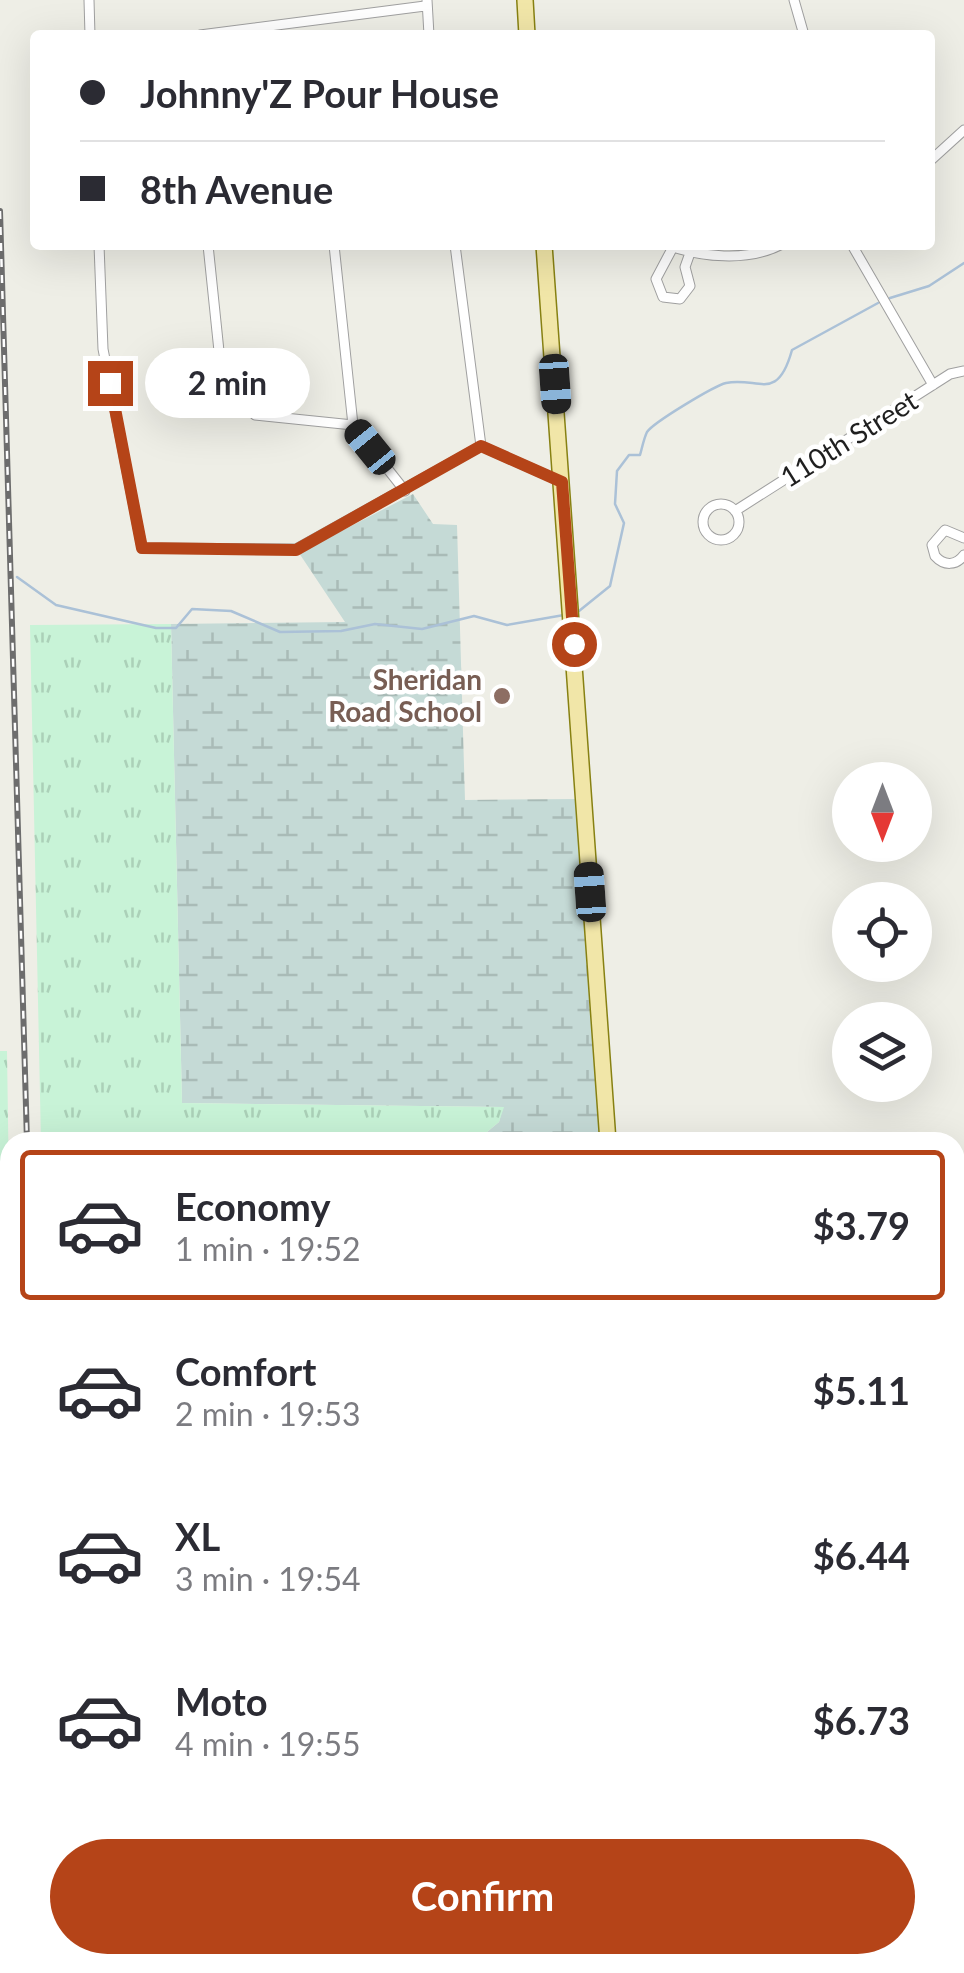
<!DOCTYPE html>
<meta charset="utf-8">
<style>
body{margin:0;font-family:Lato,sans-serif;background:#f7f7f7;color:#2b2b33;height:100vh;display:flex;flex-direction:column;font-size:38px;white-space:nowrap}
*{box-sizing:border-box;margin:0}
p{font-size:32px;color:#7c7c81}
.icon{flex:none;width:55px;height:55px;fill:none;stroke:currentColor;stroke-width:2;stroke-linecap:round;stroke-linejoin:round}
.map{position:relative;flex:1;overflow:hidden}
.details{position:absolute;left:0px;top:1132px;width:965px;height:842px;display:flex;flex-direction:column;background:#fff;border-radius:30px 30px 0 0;box-shadow:0 10px 40px #0002}
.details>*{flex:none}
.top-card{position:absolute;left:30px;top:30px;width:905px;height:220px;border-radius:10px;box-shadow:0 10px 40px #0002;display:grid;align-content:center;height:220px;padding:0 50px;background:#fff}
.needle{width:65px;rotate:180deg}
.fabs{position:absolute;left:832px;top:762px;display:grid;gap:20px}
.fabs a{display:grid;place-items:center;width:100px;height:100px;border-radius:50%;background:#fff;box-shadow:0 10px 40px #0002;font-size:50px}
.end{position:absolute;width:45px;height:45px;margin:-22px;border:12px solid #b54418;background:#fff;box-shadow:0 0 0 5px #fff}
.from{border-radius:50%}
.bubble{position:absolute;height:70px;border-radius:35px;background:#fff;box-shadow:0 10px 40px #0002;font-size:32px;font-weight:700;line-height:70px;text-align:center}
.car{position:absolute;width:30px;height:60px;margin:-30px -15px;border-radius:12px;box-shadow:0 0 8px 2px #0007;background:linear-gradient(#222 24%,#8ab4d8 0 40%,#222 0 76%,#8ab4d8 0 86%,#222 0)}
.top-card b{display:flex;align-items:center;gap:35px;height:95px;font-size:38px}
.top-card b+b{border-top:2px solid #e1e1e2}
.top-card i{width:25px;height:25px;background:#2b2b33}
ul{padding:18px 0 0;list-style:none}
li{display:flex;align-items:center;gap:30px;height:150px;margin:0 20px 15px;padding:0 30px;border:5px solid transparent;border-radius:10px}
li div{flex:1}
li b{display:block;font-size:38px}
li em{font-style:normal;font-weight:700}
li.active{border-color:#b54418}
li>.icon{width:90px;height:90px;stroke-width:1.5}
.primary-button{display:flex;gap:20px;margin-top:auto;padding:20px 50px}
.primary-button a{flex:1;height:115px;border-radius:60px;background:#b54418;color:#fff;font-size:40px;font-weight:700;line-height:115px;text-align:center}
.map>svg:first-child{display:block}
.wetland{fill:url(#wetland-marsh)}
.park{fill:url(#park-tufts)}
.lines{fill:none;stroke-linecap:round;stroke-linejoin:round}
.stream{stroke:#abc1d7;stroke-width:2.5}
.street-casing{stroke:#a0a0a0;stroke-width:11}
.primary-casing{stroke:#878112;stroke-width:18}
.street{stroke:#fff;stroke-width:9}
.primary{stroke:#f1e6a8;stroke-width:15}
.rail-casing{stroke:#6d6d6d;stroke-width:6}
.rail{stroke:#fff;stroke-width:2.5;stroke-dasharray:8;stroke-linecap:butt}
.route{stroke:#b54418;stroke-width:12}
.education-dot{fill:#8d6e63;stroke:#fff;stroke-width:4}
.labels{text-anchor:middle;stroke-width:9;stroke-linejoin:round;paint-order:stroke}
.street-label{font-size:28px;fill:#1f1f1f;stroke:#fff}
.education-label{font-size:28px;font-weight:bold;fill:#785e54;stroke:#fff;text-anchor:end}
</style>
<div class="map">
<svg width="964" height="1973" viewBox="0 0 964 1973">
<defs>
<pattern id="wetland-marsh" width="20" height="14" patternUnits="userSpaceOnUse" patternTransform="scale(2.5)"><rect width="20" height="14" fill="#c5dad6"/><path d="M1 5h8M5 5V1M11 12h8M15 12V8" fill="none" stroke="#a9bbb7"/></pattern>
<pattern id="park-tufts" width="24" height="20" patternUnits="userSpaceOnUse" patternTransform="scale(2.5)"><rect width="24" height="20" fill="#c8f3d7"/><path d="M3 7l-1-3M5 7V3M7 7l1-3M15 17l-1-3M17 17v-4M19 17l1-3" fill="none" stroke="#abd0b8"/></pattern>
</defs>
<rect width="100%" height="100%" fill="#eeeee6"/>
<path class="wetland" d="M413,494L433,524L457,525L465,800L579,799L603,1142H475L499,1122L503,1107L182,1103L171,624L345,622L299,553Z"/>
<path class="park" d="M171,624L182,1103L504,1107L499,1122L475,1142H41L30,625Z
M0,1051H7L10,1258H0Z
M0,1285H10V1965H33V1973H0Z"/>
<g class="lines">
<path class="stream" d="M890,298L929,286L964,263
M17,577L56,605L156,628H176L192,609L231,611L280,632L341,631L375,624L422,629L474,616L507,625L564,615
M579,611L610,586L624,523L615,504L617,471L629,455H640C642,448 644,438 647,432C654,422 714,386 726,383C758,376 777,404 792,350L878,303
M887,1965L890,1973"/>
<g class="street-casing">
<path id="street" d="M89,0L90,35
M427,0L429,35
M794,0L804,35
M200,35L425,6
M930,161L964,130
M99,245L103,349L142,548L296,549L481,446L562,482
M208,245L222,380L255,415L353,425
M334,245L353,425L405,491
M455,245L481,446
M667,245C701,257 747,262 780,245
M852,245L933,385
M673,247L656,279L663,297L680,299L690,286L685,267L690,253
M703 522a18 18 0 1 1 36 0a18 18 0 1 1-36 0Z
M735,511L950,374L964,371
M964,538L945,530L932,545L935,556C944,566 956,566 964,555
M590,1965V1973
M215,1973V1965"/>
</g>
<g class="primary-casing">
<path id="primary" d="M525,0L527,35
M544,245L608,1142
M955,1589H964
M682,1965L683,1973"/>
</g>
<use href="#street" class="street"/>
<use href="#primary" class="primary"/>
<g class="rail-casing">
<path id="rail" d="M0,211L27,1142
M45,1965V1973"/>
</g>
<use href="#rail" class="rail"/>
</g>
<g class="lines">
<path class="route" d="M110,383L142,548L296,550L481,446L562,482L574,644"/>
</g>
<circle class="education-dot" cx="502" cy="696" r="10"/>
<g class="labels">
<g class="street-label">
<text transform="translate(849 439) rotate(-32)" y="10">110th Street</text>
</g>
<g class="education-label">
<text x="482" y="690">Sheridan<tspan x="482" dy="32">Road School</tspan></text>
</g>
</g>
</svg>
<div class="fabs">
<a><svg class="needle" viewBox="-14 -14 28 28"><path d="M0-13l5 13h-10z" fill="#e53935"/><path d="M0 13l5-13h-10z" fill="#7c7c81"/></svg></a>
<a><svg class="icon" aria-label="locate" viewBox="0 0 24 24"><circle cx="12" cy="12" r="6"/><path d="M12 2v4M12 18v4M2 12h4M18 12h4"/></svg></a>
<a><svg class="icon" aria-label="layers" viewBox="0 0 24 24"><path d="M12 4l9 5-9 5-9-5zM3 14l9 5 9-5"/></svg></a>
</div>
<i class="end from" style="left:574px;top:644px"></i>
<i class="end" style="left:110px;top:383px"></i>
<div class="bubble" style="left:145px;top:348px;width:165px">2 min</div>
<i class="car" style="left:555px;top:384px;rotate:176deg"></i>
<i class="car" style="left:370px;top:447px;rotate:321deg"></i>
<i class="car" style="left:590px;top:892px;rotate:356deg"></i>
<div class="top-card">
<b><i class="from"></i>Johnny'Z Pour House</b>
<b><i></i>8th Avenue</b>
</div>
<section class="details">
<ul>
<li class="active"><svg class="icon" aria-label="car" viewBox="0 0 24 24"><path d="M5 17H2v-5l4-1 3-4h7l3 4 3 1v5h-3M9 17h6M6 11h13"/><circle cx="7" cy="17" r="2"/><circle cx="17" cy="17" r="2"/></svg><div><b>Economy</b><p>1 min · 19:52</p></div><em>$3.79</em></li>
<li><svg class="icon" aria-label="car" viewBox="0 0 24 24"><path d="M5 17H2v-5l4-1 3-4h7l3 4 3 1v5h-3M9 17h6M6 11h13"/><circle cx="7" cy="17" r="2"/><circle cx="17" cy="17" r="2"/></svg><div><b>Comfort</b><p>2 min · 19:53</p></div><em>$5.11</em></li>
<li><svg class="icon" aria-label="car" viewBox="0 0 24 24"><path d="M5 17H2v-5l4-1 3-4h7l3 4 3 1v5h-3M9 17h6M6 11h13"/><circle cx="7" cy="17" r="2"/><circle cx="17" cy="17" r="2"/></svg><div><b>XL</b><p>3 min · 19:54</p></div><em>$6.44</em></li>
<li><svg class="icon" aria-label="car" viewBox="0 0 24 24"><path d="M5 17H2v-5l4-1 3-4h7l3 4 3 1v5h-3M9 17h6M6 11h13"/><circle cx="7" cy="17" r="2"/><circle cx="17" cy="17" r="2"/></svg><div><b>Moto</b><p>4 min · 19:55</p></div><em>$6.73</em></li>
</ul>
<div class="primary-button"><a>Confirm</a></div>
</section>
</div>
